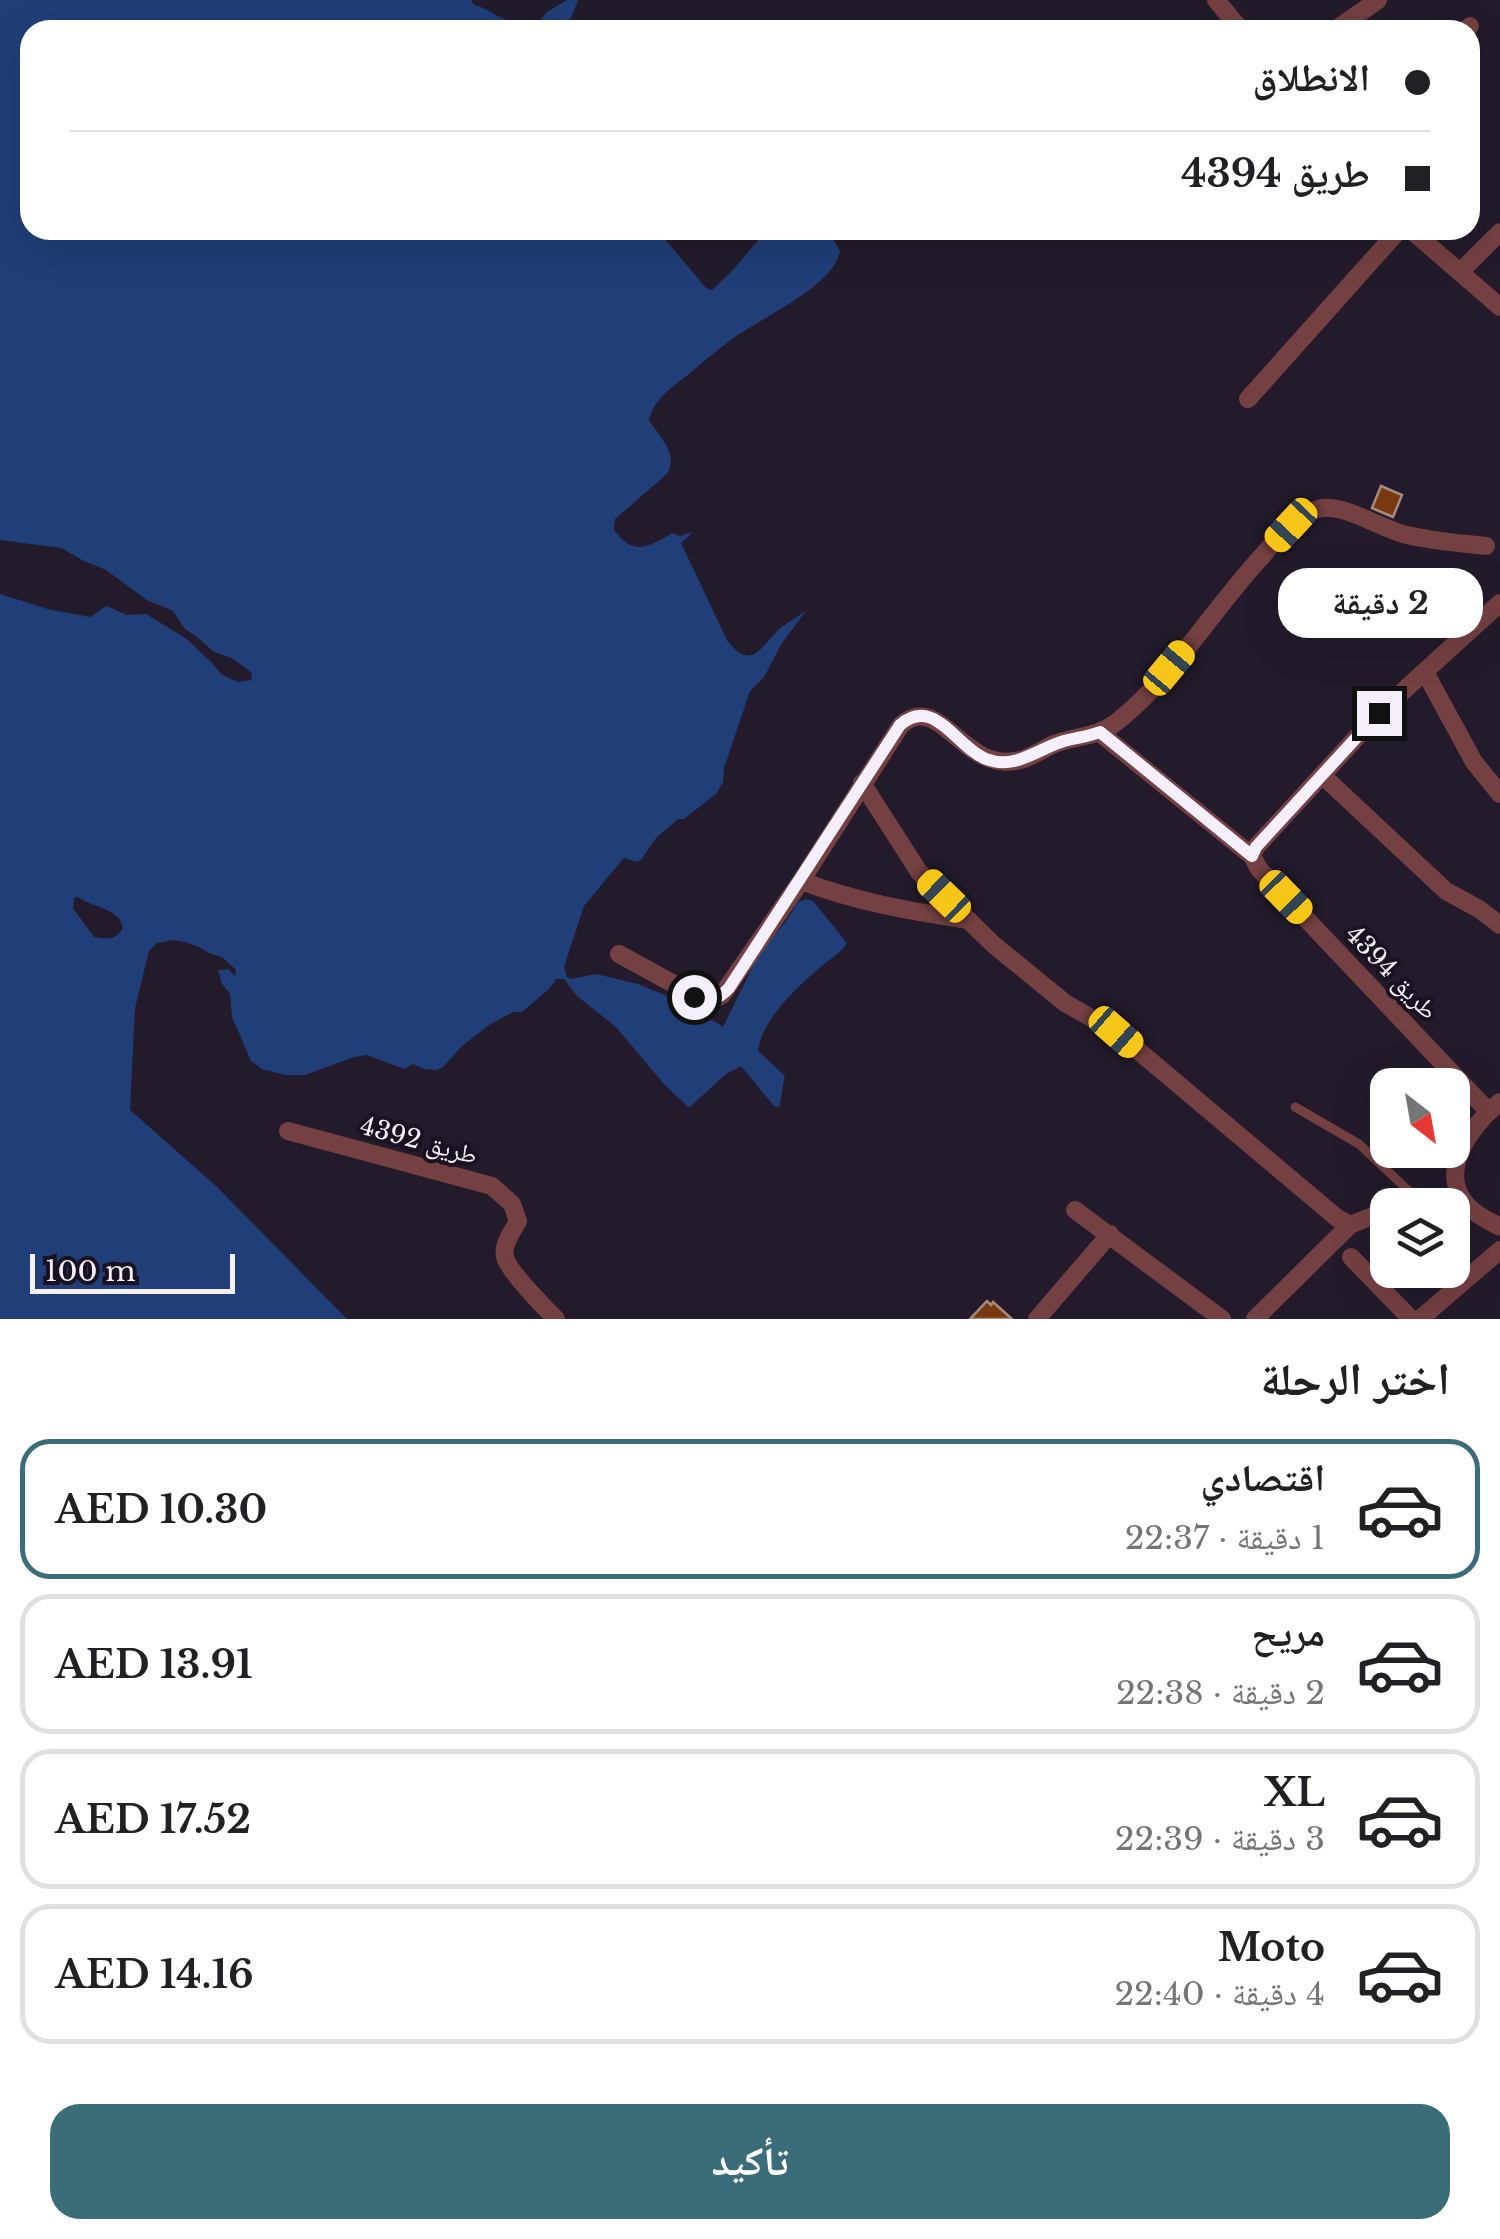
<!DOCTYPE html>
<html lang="ar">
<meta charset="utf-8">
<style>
body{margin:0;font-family:"Libre Baskerville","Noto Naskh Arabic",serif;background:#f6f6f6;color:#202124;direction:rtl;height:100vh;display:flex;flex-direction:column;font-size:38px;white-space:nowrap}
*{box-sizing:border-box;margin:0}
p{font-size:32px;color:#757577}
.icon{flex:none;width:55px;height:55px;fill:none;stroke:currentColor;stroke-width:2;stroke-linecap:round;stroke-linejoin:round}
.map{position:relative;height:1319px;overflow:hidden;direction:ltr}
.panel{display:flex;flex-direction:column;background:#fff;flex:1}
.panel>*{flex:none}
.hud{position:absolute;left:20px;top:20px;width:1460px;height:220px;border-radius:30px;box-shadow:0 10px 40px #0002;direction:rtl;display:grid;align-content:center;height:220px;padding:0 50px;background:#fff}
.needle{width:65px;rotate:149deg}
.buttons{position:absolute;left:1370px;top:1068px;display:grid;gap:20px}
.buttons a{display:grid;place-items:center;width:100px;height:100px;border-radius:20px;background:#fff;box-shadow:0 10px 40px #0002;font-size:50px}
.scale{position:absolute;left:30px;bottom:25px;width:205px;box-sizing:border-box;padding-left:10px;border:5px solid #f4effa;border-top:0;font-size:28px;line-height:35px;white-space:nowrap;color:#f4effa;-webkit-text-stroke:8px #1a1221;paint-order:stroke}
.end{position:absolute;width:45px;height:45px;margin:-22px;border:12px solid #f4effa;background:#111;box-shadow:0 0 0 5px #111}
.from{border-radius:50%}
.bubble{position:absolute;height:70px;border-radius:30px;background:#fff;box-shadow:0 10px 40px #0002;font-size:32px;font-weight:700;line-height:70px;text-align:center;direction:rtl}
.car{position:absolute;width:30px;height:60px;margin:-30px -15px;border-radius:12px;box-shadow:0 0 8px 2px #0007;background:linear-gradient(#f5c518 24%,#345 0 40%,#f5c518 0 76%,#345 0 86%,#f5c518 0)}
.hud b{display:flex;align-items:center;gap:35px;height:95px;font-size:38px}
.hud b+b{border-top:2px solid #e0e0e0}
.hud i{width:25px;height:25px;background:#202124}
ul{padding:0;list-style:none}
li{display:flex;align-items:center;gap:30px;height:140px;margin:0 20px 15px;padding:0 30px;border:5px solid #e0e0e0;border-radius:30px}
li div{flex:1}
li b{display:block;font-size:38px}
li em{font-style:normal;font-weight:700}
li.on{border-color:#3a6c7a}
li>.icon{width:90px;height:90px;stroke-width:1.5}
h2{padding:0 50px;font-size:45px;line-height:120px}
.button{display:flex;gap:20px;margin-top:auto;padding:20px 50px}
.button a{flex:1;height:115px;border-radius:30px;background:#3a6c7a;color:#fff;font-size:40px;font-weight:700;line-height:115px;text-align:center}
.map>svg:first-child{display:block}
.water{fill:#203f78;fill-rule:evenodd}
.building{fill:#7a3811;stroke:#a38b80;stroke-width:2.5}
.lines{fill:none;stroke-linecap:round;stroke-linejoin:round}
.lane{stroke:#754042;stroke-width:9}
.street{stroke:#754042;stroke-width:18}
.route{stroke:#f4effa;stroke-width:12}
.labels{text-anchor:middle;stroke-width:8;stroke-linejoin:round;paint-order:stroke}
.street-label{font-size:25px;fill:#f4effa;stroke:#1a1221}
</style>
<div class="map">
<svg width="1500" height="1319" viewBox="0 0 1500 1319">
<rect width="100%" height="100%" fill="#231b2b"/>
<path class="water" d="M0,0H471L474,5C489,8 502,22 515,21L524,30H30V230H657L706,288L712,290L732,271L767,230H827L840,251C833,287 762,317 732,339C717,350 703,362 689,374C672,387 654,399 649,420C660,437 679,454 667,474L615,519L614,530C635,557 647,547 673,533L680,536L693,532L681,543L727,640C750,671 760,649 778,630C786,623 797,617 806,611L782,643L764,677L750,691L724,768L723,782L717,793L684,819H678L656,838L641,860L637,862L625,858L622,860L584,906L564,967L567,977L571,979L596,974L638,984L686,1004L723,1027L759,954L787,920L798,902L806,899L813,901L847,943C840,954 828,960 818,969C795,989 762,1020 758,1051L785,1076C782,1087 782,1096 779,1107L774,1106L741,1066L726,1074L690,1107L687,1106L663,1083L616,1027L577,996L564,979H556L549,989L522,1012H513L489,1025L462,1046L443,1067L436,1070L424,1069L413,1064L404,1069L367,1055L354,1057L305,1075H286L262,1069L251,1061L232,1017L230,994L222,984L218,970L228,969L235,976L236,970L222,957L211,954L199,947L185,942L173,940L157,943L149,951L135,1008L130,1110L216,1186L347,1319H0V594L51,610L91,617L106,606L127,615L146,614L187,639L212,663L222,675L238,682L251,680L252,673L232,658L214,652L197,637L185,629L173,611L147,600L106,570L84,561L61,548L0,540ZM78,897C94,908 118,908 123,927C117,941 107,939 94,937L73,908L74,898Z
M567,0H578L571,18L559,30H532L547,12Z"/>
<path class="building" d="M1381,486L1402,495L1393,517L1372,508Z
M987,1301L991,1305L993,1302L1012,1319H970Z"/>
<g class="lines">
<path class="lane" d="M1295,1107L1359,1144L1411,1193L1439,1205"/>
<path class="street" d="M1216,0L1241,30
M1335,30L1378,0
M1466,30L1470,26
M1411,230L1500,307
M1460,272L1500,232
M1248,399L1399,230
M1425,672L1474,762L1500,794
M1100,733L1252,856
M1323,776L1446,891L1479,909L1500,925
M862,783L919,872L994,945L1065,1003L1116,1032L1337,1218L1350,1225
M801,881C858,902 908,911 969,920
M619,954L703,1000H713L722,995L801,881L901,725C941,690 963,775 1020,760C1032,757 1043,749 1054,744C1078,735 1097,738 1118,721C1173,677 1215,606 1264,554C1275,541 1287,525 1301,516C1308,512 1315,509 1323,508C1347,506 1379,527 1403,534C1430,541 1458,543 1486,546
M1500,1102C1470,1126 1433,1176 1472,1210C1480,1217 1491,1222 1500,1227
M1488,1111L1259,869L1252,856L1256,847L1379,713L1500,603
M288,1131L492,1186L512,1204L518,1221C513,1231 502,1244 505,1257C509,1272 544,1307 556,1319
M1075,1210L1222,1319
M1351,1257L1411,1319
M1037,1319L1110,1234
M1255,1319L1350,1225L1370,1217L1388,1215
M1420,1319L1500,1250"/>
</g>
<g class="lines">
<path class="route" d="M694,997C709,1003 719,999 729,988L900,725C934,695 956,747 986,759C1015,770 1036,750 1061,742C1074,738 1087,737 1100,732L1252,856L1256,847L1379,713"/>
</g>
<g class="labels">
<g class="street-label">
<text transform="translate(1392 972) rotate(46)" y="9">طريق 4394</text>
<text transform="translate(419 1140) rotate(15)" y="9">طريق 4392</text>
</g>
</g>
</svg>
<div class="buttons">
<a><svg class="needle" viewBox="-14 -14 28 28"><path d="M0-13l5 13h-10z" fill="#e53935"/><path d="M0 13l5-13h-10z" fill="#757577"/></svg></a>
<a><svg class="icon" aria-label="layers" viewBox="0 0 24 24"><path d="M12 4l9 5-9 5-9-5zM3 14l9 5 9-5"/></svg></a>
</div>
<div class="scale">100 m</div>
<i class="end from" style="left:694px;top:997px"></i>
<i class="end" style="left:1379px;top:713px"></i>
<div class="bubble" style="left:1278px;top:568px;width:205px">2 دقيقة</div>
<i class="car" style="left:1291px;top:525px;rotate:223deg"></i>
<i class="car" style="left:1169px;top:668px;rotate:40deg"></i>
<i class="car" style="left:944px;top:896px;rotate:314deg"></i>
<i class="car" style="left:1286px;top:897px;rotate:136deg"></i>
<i class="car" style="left:1116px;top:1032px;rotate:131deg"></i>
<div class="hud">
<b><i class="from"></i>الانطلاق</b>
<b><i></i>طريق 4394</b>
</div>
</div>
<section class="panel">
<h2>اختر الرحلة</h2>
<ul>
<li class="on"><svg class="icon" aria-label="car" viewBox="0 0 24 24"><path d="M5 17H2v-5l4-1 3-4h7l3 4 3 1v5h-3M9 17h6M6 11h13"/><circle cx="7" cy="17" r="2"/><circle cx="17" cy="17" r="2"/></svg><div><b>اقتصادي</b><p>1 دقيقة · 22:37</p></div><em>AED 10.30</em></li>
<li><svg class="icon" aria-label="car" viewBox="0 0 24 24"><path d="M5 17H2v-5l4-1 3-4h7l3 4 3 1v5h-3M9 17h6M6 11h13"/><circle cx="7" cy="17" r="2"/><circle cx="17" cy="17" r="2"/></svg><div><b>مريح</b><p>2 دقيقة · 22:38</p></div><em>AED 13.91</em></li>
<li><svg class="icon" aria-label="car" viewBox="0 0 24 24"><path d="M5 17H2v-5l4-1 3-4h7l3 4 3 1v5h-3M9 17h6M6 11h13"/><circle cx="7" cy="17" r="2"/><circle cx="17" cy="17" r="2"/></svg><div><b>XL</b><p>3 دقيقة · 22:39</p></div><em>AED 17.52</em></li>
<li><svg class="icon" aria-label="car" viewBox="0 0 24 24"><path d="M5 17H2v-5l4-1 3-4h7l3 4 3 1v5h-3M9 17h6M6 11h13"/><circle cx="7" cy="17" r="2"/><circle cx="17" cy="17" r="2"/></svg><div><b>Moto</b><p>4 دقيقة · 22:40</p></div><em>AED 14.16</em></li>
</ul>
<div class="button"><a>تأكيد</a></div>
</section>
